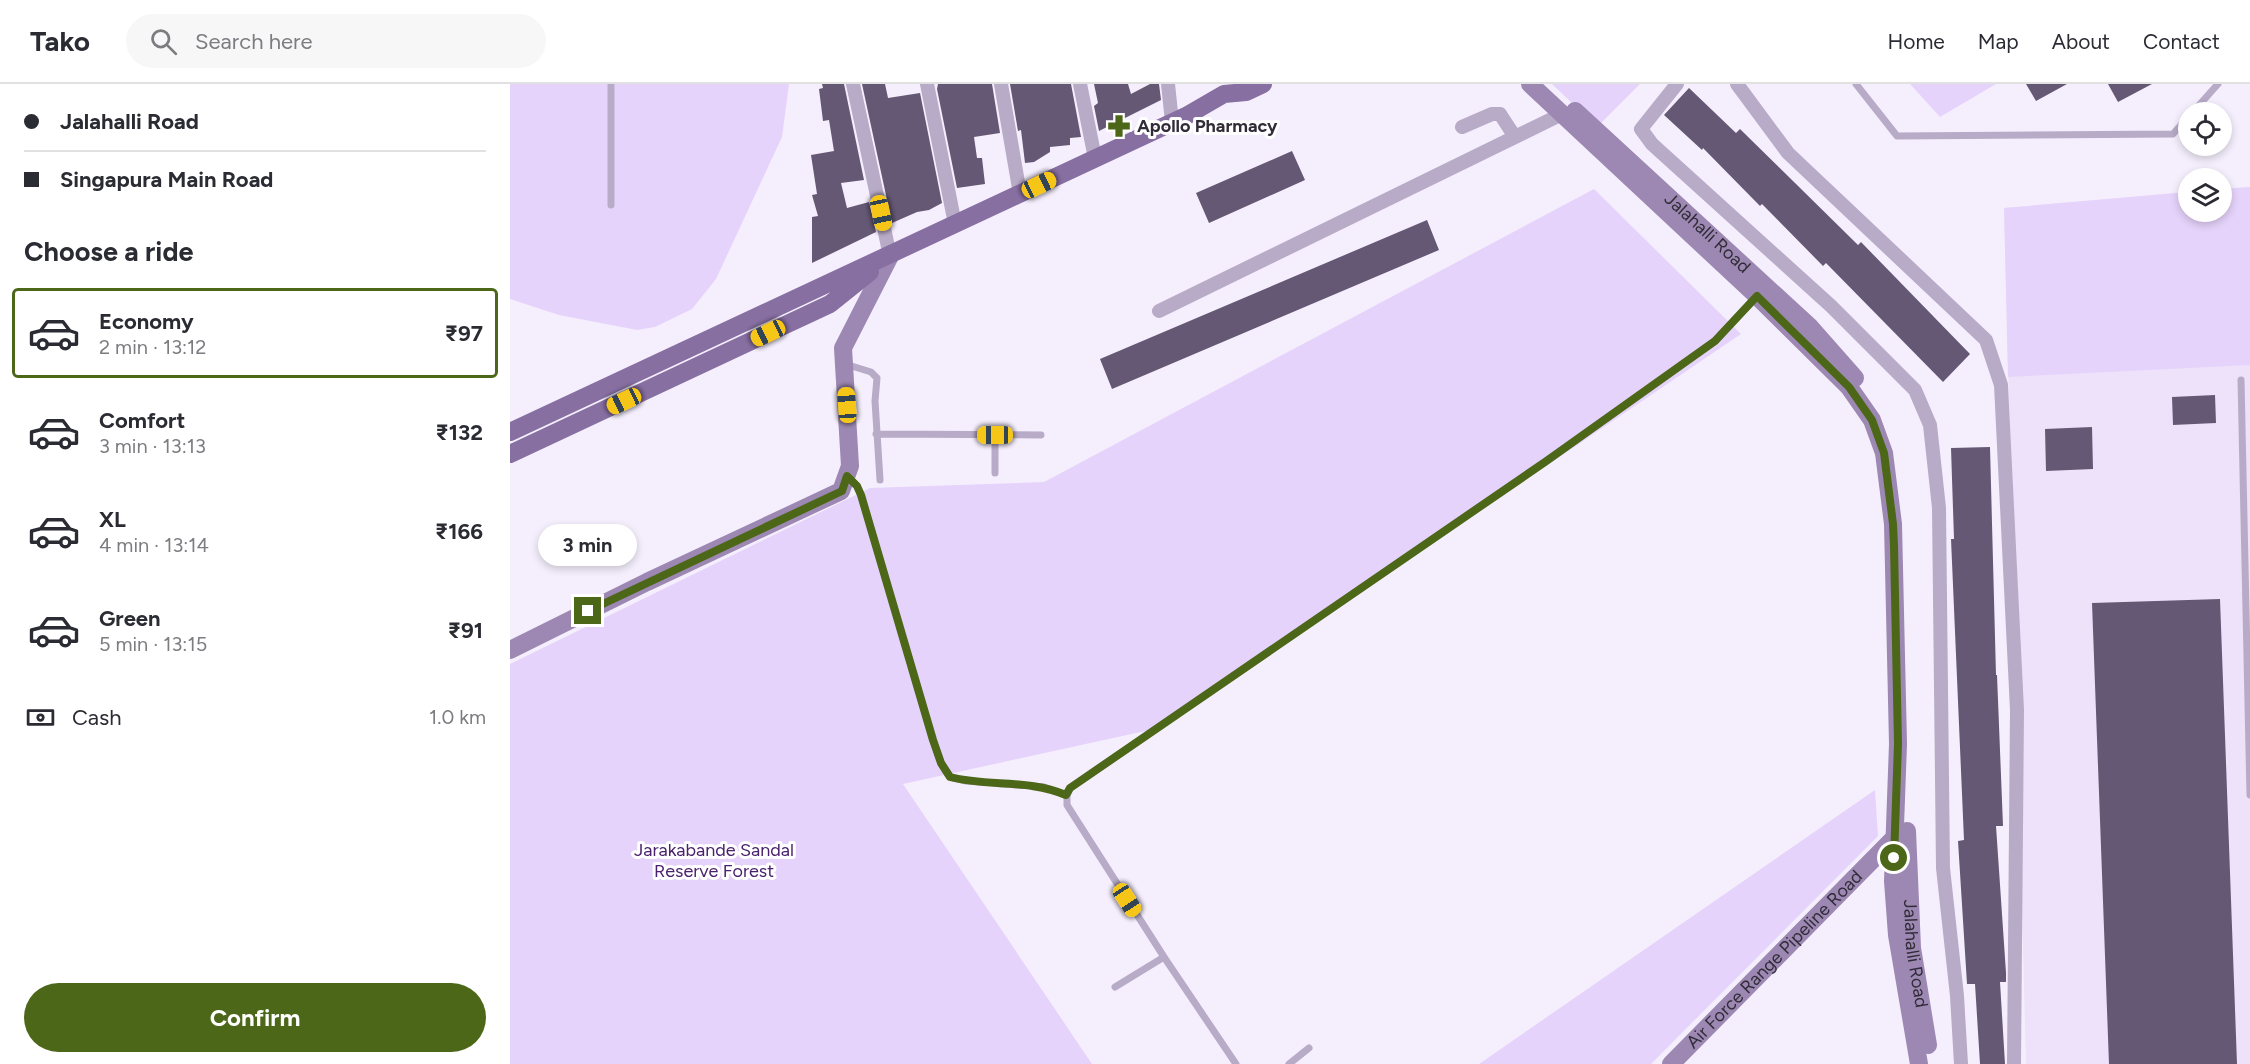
<!DOCTYPE html>
<meta charset="utf-8">
<style>
body{margin:0;font-family:Figtree,sans-serif;background:#f7f7f7;color:#2b2b33;height:100vh;display:flex;flex-direction:column;font-size:22px;white-space:nowrap}
*{box-sizing:border-box;margin:0}
p{font-size:20px;color:#7c7c81}
.icon{flex:none;width:33px;height:33px;fill:none;stroke:currentColor;stroke-width:2;stroke-linecap:round;stroke-linejoin:round}
.map{position:relative;flex:1;overflow:hidden}
.details{display:flex;flex-direction:column;background:#fff;width:510px}
.details>*{flex:none}
.guide{display:grid;align-content:center;height:132px;padding:0 24px;background:#fff}
.fabs{position:absolute;left:1668px;top:18px;display:grid;gap:12px}
.fabs a{display:grid;place-items:center;width:54px;height:54px;border-radius:50%;background:#fff;box-shadow:0 3px 9px #0003;font-size:30px}
.end{position:absolute;width:27px;height:27px;margin:-14px;border:8px solid #4d6718;background:#fff;box-shadow:0 0 0 3px #fff}
.from{border-radius:50%}
.bubble{position:absolute;height:42px;border-radius:21px;background:#fff;box-shadow:0 3px 9px #0003;font-size:20px;font-weight:700;line-height:42px;text-align:center}
.car{position:absolute;width:18px;height:36px;margin:-18px -9px;border-radius:8px;box-shadow:0 0 4px 2px #0007;background:linear-gradient(#f5c518 24%,#345 0 40%,#f5c518 0 76%,#345 0 86%,#f5c518 0)}
.guide b{display:flex;align-items:center;gap:21px;height:57px;font-size:22px}
.guide b+b{border-top:2px solid #e1e1e2}
.guide i{width:15px;height:15px;background:#2b2b33}
ul{padding:0;list-style:none}
li{display:flex;align-items:center;gap:18px;height:90px;margin:0 12px 9px;padding:0 12px;border:3px solid transparent;border-radius:6px}
li div{flex:1}
li b{display:block;font-size:22px}
li em{font-style:normal;font-weight:700}
li.current{border-color:#4d6718}
li>.icon{width:54px;height:54px;stroke-width:1.5}
h2{padding:0 24px;font-size:27px;line-height:72px}
.pay{display:flex;align-items:center;gap:15px;height:66px;padding:0 24px;font-size:22px}
.pay p{margin-inline-start:auto}
.button{display:flex;gap:12px;margin-top:auto;padding:12px 24px}
.button a{flex:1;height:69px;border-radius:36px;background:#4d6718;color:#fff;font-size:24px;font-weight:700;line-height:69px;text-align:center}
header{display:flex;align-items:center;gap:36px;box-sizing:border-box;height:84px;padding:0 30px;background:#fff;border-bottom:2px solid #e1e1e2}
header strong{font-size:28px}
nav{display:flex;gap:33px;margin-inline-start:auto;font-size:21px}
.search{width:420px;height:54px;background:#f7f7f7;display:flex;align-items:center;gap:15px;box-sizing:border-box;padding:0 21px;border-radius:33px;color:#7c7c81;font-size:22px}
main{display:flex;flex:1;min-height:0}
.map>svg:first-child{display:block}
.built{fill:#ede2fa}
.green{fill:#e6d3fb}
.building{fill:#655874}
.lines{fill:none;stroke-linecap:round;stroke-linejoin:round}
.lane{stroke:#b8abc8;stroke-width:7}
.street{stroke:#b8abc8;stroke-width:14}
.secondary{stroke:#9c88b2;stroke-width:18}
.primary{stroke:#876fa2;stroke-width:18}
.route{stroke:#4d6718;stroke-width:8}
.labels{text-anchor:middle;stroke-width:6;stroke-linejoin:round;paint-order:stroke}
.poi-label{font-size:18px;font-weight:bold;fill:#322c38;stroke:#fff;text-anchor:start}
.street-label{font-size:18px;fill:#322c38;stroke:#fff}
.park-label{font-size:18px;fill:#4a216c;stroke:#fff}
</style>
<header>
<strong>Tako</strong>
<div class="search"><svg class="icon" aria-label="search" viewBox="0 0 24 24"><circle cx="10" cy="10" r="6"/><path d="M15 15l6 6"/></svg>Search here</div>
<nav><a>Home</a><a>Map</a><a>About</a><a>Contact</a></nav>
</header>
<main>
<section class="details">
<div class="guide">
<b><i class="from"></i>Jalahalli Road</b>
<b><i></i>Singapura Main Road</b>
</div>
<h2>Choose a ride</h2>
<ul>
<li class="current"><svg class="icon" aria-label="car" viewBox="0 0 24 24"><path d="M5 17H2v-5l4-1 3-4h7l3 4 3 1v5h-3M9 17h6M6 11h13"/><circle cx="7" cy="17" r="2"/><circle cx="17" cy="17" r="2"/></svg><div><b>Economy</b><p>2 min · 13:12</p></div><em>₹97</em></li>
<li><svg class="icon" aria-label="car" viewBox="0 0 24 24"><path d="M5 17H2v-5l4-1 3-4h7l3 4 3 1v5h-3M9 17h6M6 11h13"/><circle cx="7" cy="17" r="2"/><circle cx="17" cy="17" r="2"/></svg><div><b>Comfort</b><p>3 min · 13:13</p></div><em>₹132</em></li>
<li><svg class="icon" aria-label="car" viewBox="0 0 24 24"><path d="M5 17H2v-5l4-1 3-4h7l3 4 3 1v5h-3M9 17h6M6 11h13"/><circle cx="7" cy="17" r="2"/><circle cx="17" cy="17" r="2"/></svg><div><b>XL</b><p>4 min · 13:14</p></div><em>₹166</em></li>
<li><svg class="icon" aria-label="car" viewBox="0 0 24 24"><path d="M5 17H2v-5l4-1 3-4h7l3 4 3 1v5h-3M9 17h6M6 11h13"/><circle cx="7" cy="17" r="2"/><circle cx="17" cy="17" r="2"/></svg><div><b>Green</b><p>5 min · 13:15</p></div><em>₹91</em></li>
</ul>
<div class="pay"><svg class="icon" aria-label="cash" viewBox="0 0 24 24"><path d="M3 7h18v10H3z"/><circle cx="12" cy="12" r="2"/></svg>Cash<p>1.0 km</p></div>
<div class="button"><a>Confirm</a></div>
</section>
<div class="map">
<svg width="1740" height="980" viewBox="0 0 1740 980">
<rect width="100%" height="100%" fill="#f5effd"/>
<path class="built" d="M1740,103V980H1516L1494,124L1678,108V128H1712V105Z"/>
<path class="green" d="M0,0H279L272,53L206,195L182,225L145,243L127,246L49,231L0,215Z
M1042,0H1130L1087,43Z
M1400,0H1486L1430,33Z
M1740,103V281L1498,293L1494,124L1678,108V128H1712V105Z
M1084,105L1231,250L649,644L393,700L582,980H0V580L360,404L534,398Z
M1365,706L1368,752L1141,980H969Z"/>
<path class="building" d="M312,0H334L354,96L331,99L337,124L359,118L366,148L302,179V133L308,132L302,111L307,110L301,71L324,67L319,36L313,37L309,5L313,4Z
M352,0H375L378,14L410,9L432,119L419,126L407,128L382,139Z
M428,0H482L490,49L464,53L467,74H472L475,100L447,104L427,5Z
M500,0H561L571,53L560,54V61L540,63V68L524,78L515,79L511,46L508,47Z
M584,0H618L621,10L640,0H649L651,16L589,47L584,22L588,19Z
M1516,0H1557L1526,17Z
M1598,0H1642L1608,18Z
M1179,4L1226,49L1230,45L1348,161L1351,158L1460,270L1433,298L1316,179L1313,182L1252,120L1250,122L1193,64L1192,66L1154,31Z
M782,67L795,96L699,139L686,109Z
M917,136L929,166L602,305L590,275Z
M1705,311L1706,339L1663,341L1662,313Z
M1582,343L1583,385L1536,387L1535,345Z
M1480,363L1486,591H1487L1493,742H1486L1496,889V898H1490L1495,980H1470L1465,900H1457L1448,757L1454,756L1441,455H1444L1441,364Z
M1710,515L1727,980H1599L1582,519Z"/>
<g class="lines">
<path class="lane" d="M1346,0L1387,52L1663,50L1678,33
M1683,28L1708,0
M101,121V0
M335,280L361,288L367,294L365,317L370,396
M1731,296L1740,711
M366,350L531,351
M485,389V351
M338,393L347,402L351,411L423,656L431,679L440,693L456,697L534,703L557,712
M605,903L654,873
M726,980L654,873L557,721V712L560,704L1055,364L1205,257L1247,212
M779,980L799,964"/>
<path class="street" d="M343,0L380,172
M417,0L445,140
M491,0L510,110
M570,0L585,74
M658,0L662,38
M1167,0L1131,45L1142,60L1321,222L1405,306L1420,341L1429,424L1433,784L1447,912L1451,980
M1227,0L1278,69L1476,256L1491,301L1507,626L1504,980
M952,43L982,30H990L1005,53
M649,227L1050,31"/>
<g class="secondary">
<path d="M1020,0L1247,212L1339,303L1362,336L1374,369L1383,440L1388,660L1383,797L1387,851L1409,980"/>
<path id="s1" d="M1065,27L1300,243L1345,294"/>
<path d="M0,566L137,498L331,407L340,382L333,264L380,172"/>
<path id="s2" d="M1397,747L1402,864L1418,961"/>
<path id="s3" d="M1161,980L1386,752L1389,751"/>
</g>
<path class="primary" d="M0,348L676,32L714,10L736,8L753,0
M0,370L320,220L360,188"/>
</g>
<g class="lines">
<path class="route" d="M78,527L332,407L337,392L347,402L351,411L423,656L431,679L440,693C478,703 519,695 556,711L560,704L1035,378L1205,257L1247,212L1339,303L1362,336L1374,369L1383,440L1384,462L1388,660L1384,774"/>
</g>
<defs>
<g id="pharmacy-bare" transform="scale(1.8)"><path d="M-2-6h4v4h4v4h-4v4h-4v-4h-4v-4h4Z" fill="#4d6718" stroke="#fff" stroke-width="2.5" paint-order="stroke"/></g>
</defs>
<g fill-rule="evenodd">
<use href="#pharmacy-bare" x="609" y="42"/>
</g>
<g class="labels">
<g class="poi-label">
<text x="627" y="48">Apollo Pharmacy</text>
</g>
<g class="street-label">
<text dy="6" stroke="none"><textPath href="#s1" startOffset="180">Jalahalli Road</textPath></text>
<text dy="6" stroke="none"><textPath href="#s2" startOffset="123">Jalahalli Road</textPath></text>
<text dy="6" stroke="none"><textPath href="#s3" startOffset="147">Air Force Range Pipeline Road</textPath></text>
</g>
<g class="park-label">
<text x="204" y="772">Jarakabande Sandal<tspan x="204" dy="21">Reserve Forest</tspan></text>
</g>
</g>
</svg>
<div class="fabs">
<a><svg class="icon" aria-label="locate" viewBox="0 0 24 24"><circle cx="12" cy="12" r="6"/><path d="M12 2v4M12 18v4M2 12h4M18 12h4"/></svg></a>
<a><svg class="icon" aria-label="layers" viewBox="0 0 24 24"><path d="M12 4l9 5-9 5-9-5zM3 14l9 5 9-5"/></svg></a>
</div>
<i class="end from" style="left:1384px;top:774px"></i>
<i class="end" style="left:78px;top:527px"></i>
<div class="bubble" style="left:28px;top:440px;width:99px">3 min</div>
<i class="car" style="left:529px;top:101px;rotate:65deg"></i>
<i class="car" style="left:371px;top:129px;rotate:168deg"></i>
<i class="car" style="left:258px;top:249px;rotate:245deg"></i>
<i class="car" style="left:114px;top:317px;rotate:245deg"></i>
<i class="car" style="left:337px;top:321px;rotate:356deg"></i>
<i class="car" style="left:485px;top:351px;rotate:270deg"></i>
<i class="car" style="left:617px;top:816px;rotate:147deg"></i>
</div>
</main>
